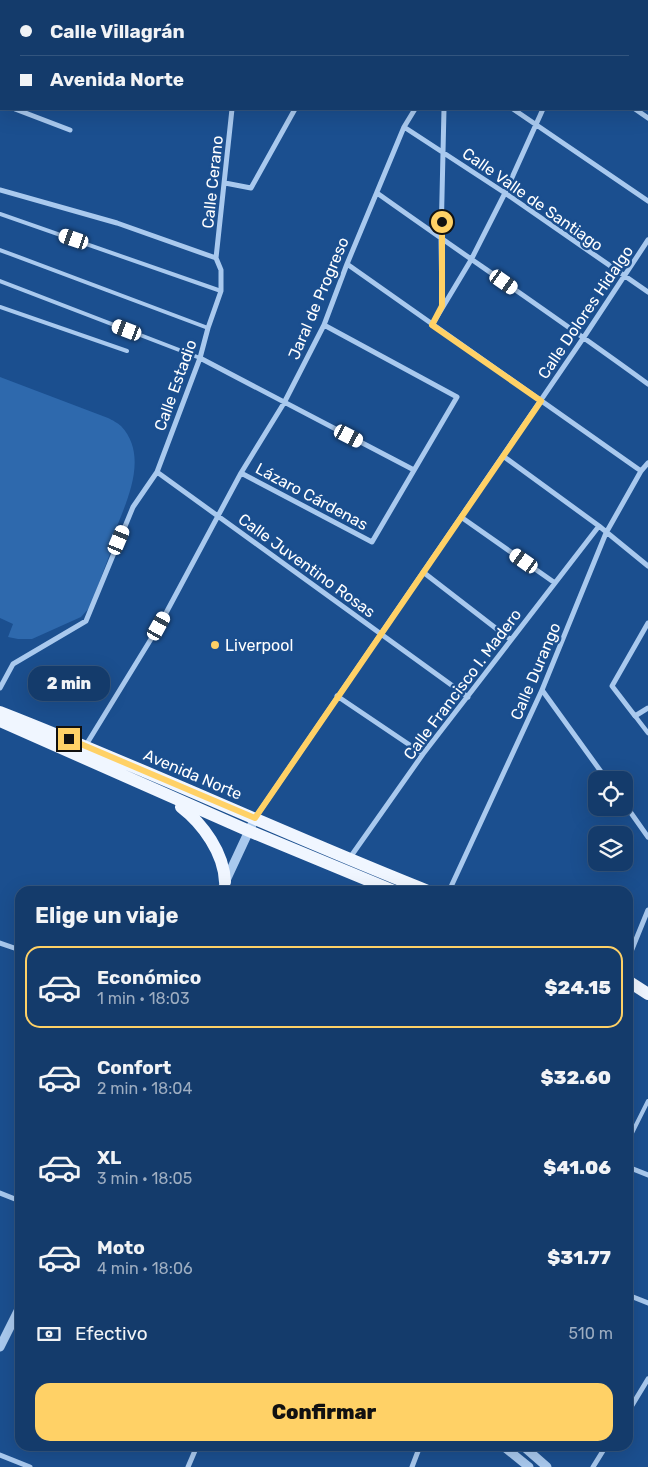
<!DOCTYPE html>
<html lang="es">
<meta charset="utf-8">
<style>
body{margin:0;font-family:Rubik,sans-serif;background:#214673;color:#f1f3f6;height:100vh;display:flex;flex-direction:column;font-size:19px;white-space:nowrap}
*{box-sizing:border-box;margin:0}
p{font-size:16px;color:#9dadc1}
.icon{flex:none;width:28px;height:28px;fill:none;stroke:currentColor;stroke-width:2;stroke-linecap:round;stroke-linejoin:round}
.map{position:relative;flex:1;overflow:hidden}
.panel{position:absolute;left:15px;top:886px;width:618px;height:565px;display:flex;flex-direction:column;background:#143b6b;border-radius:15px;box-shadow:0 5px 20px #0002,0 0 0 1px #33557e}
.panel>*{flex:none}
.top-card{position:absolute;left:0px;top:0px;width:649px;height:110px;box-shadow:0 5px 20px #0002,0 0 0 1px #33557e;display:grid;align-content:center;height:110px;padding:0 20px;background:#143b6b}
.fabs{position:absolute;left:588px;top:771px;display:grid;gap:10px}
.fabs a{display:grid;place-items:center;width:45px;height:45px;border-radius:10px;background:#143b6b;box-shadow:0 5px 20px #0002,0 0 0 1px #33557e;font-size:25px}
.end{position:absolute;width:22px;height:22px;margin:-11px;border:6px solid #ffd166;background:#111;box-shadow:0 0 0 2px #111}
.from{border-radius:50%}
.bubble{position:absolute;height:35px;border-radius:15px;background:#143b6b;box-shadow:0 5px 20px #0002,0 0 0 1px #33557e;font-size:16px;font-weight:800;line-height:35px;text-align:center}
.car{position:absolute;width:15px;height:30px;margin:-15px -8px;border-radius:6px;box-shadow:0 0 4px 1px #0007;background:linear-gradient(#fff 24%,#345 0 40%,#fff 0 76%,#345 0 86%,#fff 0)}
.top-card b{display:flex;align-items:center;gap:18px;height:48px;font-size:19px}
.top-card b+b{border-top:1px solid #33557e}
.top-card i{width:12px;height:12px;background:#f1f3f6}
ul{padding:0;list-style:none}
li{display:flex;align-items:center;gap:15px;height:82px;margin:0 10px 8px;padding:0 10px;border:2px solid transparent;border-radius:15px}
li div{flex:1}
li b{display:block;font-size:19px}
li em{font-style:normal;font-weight:800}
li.current{border-color:#ffd166}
li>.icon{width:45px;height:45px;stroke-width:1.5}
h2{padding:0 20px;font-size:22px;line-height:60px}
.pay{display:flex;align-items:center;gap:12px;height:55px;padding:0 20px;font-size:19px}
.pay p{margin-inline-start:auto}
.action{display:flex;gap:10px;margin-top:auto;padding:10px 20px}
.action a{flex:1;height:58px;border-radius:15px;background:#ffd166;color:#111;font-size:20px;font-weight:800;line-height:58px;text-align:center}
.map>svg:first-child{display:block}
.green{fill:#2e69ad}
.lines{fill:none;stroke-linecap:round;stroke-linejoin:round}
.service{stroke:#a9c9ee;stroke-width:4}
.pedestrian{stroke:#a9c9ee;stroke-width:4.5}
.minor{stroke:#a9c9ee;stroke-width:5}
.tertiary{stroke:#a9c9ee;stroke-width:9}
.primary{stroke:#f0f6ff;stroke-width:12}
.route{stroke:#ffd166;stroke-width:6}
.poi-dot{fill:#ffd166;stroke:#1b4f8f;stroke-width:2}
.labels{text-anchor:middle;stroke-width:5;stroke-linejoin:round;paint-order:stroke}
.street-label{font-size:16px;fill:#fff;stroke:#1b4f8f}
.poi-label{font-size:16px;fill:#fff;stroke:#1b4f8f;text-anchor:start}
</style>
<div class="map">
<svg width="648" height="1467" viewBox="0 0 648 1467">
<rect width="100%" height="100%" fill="#1b4f8f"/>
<path class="green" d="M0,377L108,418C112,420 118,423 121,426C151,458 124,506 112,539L115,540L90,607L81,617L32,639H18L8,637L13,624L0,618Z"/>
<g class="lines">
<path class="service" d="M0,214L221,291
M0,250L208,328
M0,281L200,358
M0,307L127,351
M628,1141L648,1101"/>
<path class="pedestrian" d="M635,716L648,733"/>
<path class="minor" d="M351,0L352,1
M472,0L474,1
M600,0L602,1
M242,1L243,0
M593,1L594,0
M648,32V33
M0,103H1
M15,109L70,130
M513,109L648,201
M635,109L648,118
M404,127L505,193L648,292
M225,183L251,188L295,109
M0,190L117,223L216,258L221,270V291L208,328L200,358L157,472L133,507L86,621L13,664L0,688
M377,193C467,257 559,319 648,384
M216,258L232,109
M347,264L641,471
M442,306L441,239L444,109
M432,325L471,260L505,193L543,109
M200,358L414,470
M503,456L599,526L648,566
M157,472L468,697
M241,473L372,542L457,397L324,325
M461,517L555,583
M423,572L511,640
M648,623L612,686L635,716L648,708
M542,690L607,780
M337,696L423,754
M86,745L159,626L241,473L284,403L324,325L347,264L404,127L415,109
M624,803L648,837
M255,818L584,337L648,240
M349,859L423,754L599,526
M449,891L542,690L606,533L641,471L648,463
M0,943L20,950
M628,959L648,910
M628,1167L648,1175
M0,1193L20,1201
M628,1295L648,1303
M628,1412L648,1379
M0,1455L30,1467
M188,1467L197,1446
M412,1467L420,1446
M593,1467L606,1446"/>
<path class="tertiary" d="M221,891L255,818
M0,1347L20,1307
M503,1446L529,1467
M523,1446L547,1467"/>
<path class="primary" d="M0,712C144,768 284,834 428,891
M0,721L249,831L394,891
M181,807C203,824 224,853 225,882
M628,981L648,994"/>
</g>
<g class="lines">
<path class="route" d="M69,739L255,818L541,401L432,325L442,306V222"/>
</g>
<circle class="poi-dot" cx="215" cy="645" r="5"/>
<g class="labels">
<g class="street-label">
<text transform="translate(212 182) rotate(-84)" y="6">Calle Cerano</text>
<text transform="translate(533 199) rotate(35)" y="6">Calle Valle de Santiago</text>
<text transform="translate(318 298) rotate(-67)" y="6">Jaral de Progreso</text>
<text transform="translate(585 312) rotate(-56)" y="6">Calle Dolores Hidalgo</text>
<text transform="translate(175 385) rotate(-70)" y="6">Calle Estadio</text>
<text transform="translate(312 496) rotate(28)" y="6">Lázaro Cárdenas</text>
<text transform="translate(307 565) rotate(36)" y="6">Calle Juventino Rosas</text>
<text transform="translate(535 671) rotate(-67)" y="6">Calle Durango</text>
<text transform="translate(462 684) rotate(-53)" y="6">Calle Francisco I. Madero</text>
<text transform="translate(193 774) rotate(23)" y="6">Avenida Norte</text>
</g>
<g class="poi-label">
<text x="225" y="651">Liverpool</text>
</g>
</g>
</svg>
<div class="fabs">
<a><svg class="icon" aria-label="locate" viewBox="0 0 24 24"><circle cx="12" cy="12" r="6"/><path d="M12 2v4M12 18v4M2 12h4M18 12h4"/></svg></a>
<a><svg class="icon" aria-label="layers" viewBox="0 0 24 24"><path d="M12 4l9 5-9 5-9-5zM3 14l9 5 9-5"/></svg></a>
</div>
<i class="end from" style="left:442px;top:222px"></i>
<i class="end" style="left:69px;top:739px"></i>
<div class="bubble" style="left:28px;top:666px;width:82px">2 min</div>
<i class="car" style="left:74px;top:239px;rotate:289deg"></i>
<i class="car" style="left:504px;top:282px;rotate:125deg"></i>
<i class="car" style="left:127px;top:330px;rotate:291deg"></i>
<i class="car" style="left:349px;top:436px;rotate:117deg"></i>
<i class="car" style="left:119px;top:540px;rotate:23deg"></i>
<i class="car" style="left:524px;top:561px;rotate:305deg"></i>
<i class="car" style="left:159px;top:626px;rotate:29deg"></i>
<div class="top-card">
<b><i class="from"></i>Calle Villagrán</b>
<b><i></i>Avenida Norte</b>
</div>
<section class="panel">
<h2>Elige un viaje</h2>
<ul>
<li class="current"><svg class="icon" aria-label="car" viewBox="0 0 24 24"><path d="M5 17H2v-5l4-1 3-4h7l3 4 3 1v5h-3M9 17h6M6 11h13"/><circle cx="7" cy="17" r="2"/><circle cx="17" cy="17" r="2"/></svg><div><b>Económico</b><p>1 min · 18:03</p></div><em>$24.15</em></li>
<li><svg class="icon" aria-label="car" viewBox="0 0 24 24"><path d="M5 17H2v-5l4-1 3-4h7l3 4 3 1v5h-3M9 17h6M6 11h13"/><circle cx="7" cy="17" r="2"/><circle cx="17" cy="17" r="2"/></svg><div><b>Confort</b><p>2 min · 18:04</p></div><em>$32.60</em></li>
<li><svg class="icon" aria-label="car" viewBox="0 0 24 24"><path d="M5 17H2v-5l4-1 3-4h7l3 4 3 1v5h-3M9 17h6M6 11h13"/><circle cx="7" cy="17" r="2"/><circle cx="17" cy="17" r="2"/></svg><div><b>XL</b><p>3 min · 18:05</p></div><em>$41.06</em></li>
<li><svg class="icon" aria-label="car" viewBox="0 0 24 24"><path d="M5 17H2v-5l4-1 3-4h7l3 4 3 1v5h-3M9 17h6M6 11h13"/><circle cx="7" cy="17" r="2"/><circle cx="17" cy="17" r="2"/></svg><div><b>Moto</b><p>4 min · 18:06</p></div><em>$31.77</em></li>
</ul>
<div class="pay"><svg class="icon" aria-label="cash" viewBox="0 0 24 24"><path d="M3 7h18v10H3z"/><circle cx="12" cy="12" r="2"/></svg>Efectivo<p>510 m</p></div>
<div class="action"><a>Confirmar</a></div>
</section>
</div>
